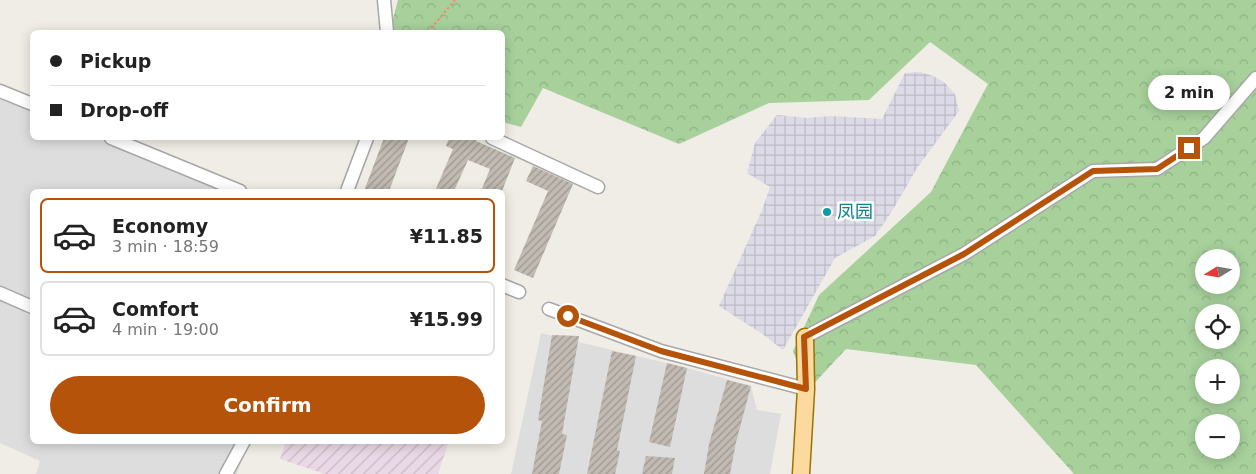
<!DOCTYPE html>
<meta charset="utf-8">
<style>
body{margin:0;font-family:"DejaVu Sans","Noto Sans SC",sans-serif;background:#f2f2f2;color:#222;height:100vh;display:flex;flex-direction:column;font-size:19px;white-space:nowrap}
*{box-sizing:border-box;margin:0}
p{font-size:16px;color:#767676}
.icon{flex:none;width:28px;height:28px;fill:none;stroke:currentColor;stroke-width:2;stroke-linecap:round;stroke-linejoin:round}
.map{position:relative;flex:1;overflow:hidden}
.side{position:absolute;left:30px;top:189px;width:475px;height:255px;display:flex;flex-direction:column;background:#fff;border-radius:8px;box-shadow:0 2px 12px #0003}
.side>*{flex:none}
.guide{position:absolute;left:30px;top:30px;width:475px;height:110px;border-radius:8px;box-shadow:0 2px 12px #0003;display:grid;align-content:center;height:110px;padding:0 20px;background:#fff}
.needle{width:32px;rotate:259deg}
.controls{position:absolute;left:1195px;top:249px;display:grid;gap:10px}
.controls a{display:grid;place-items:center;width:45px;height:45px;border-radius:50%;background:#fff;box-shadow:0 2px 12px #0003;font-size:25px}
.end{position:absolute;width:22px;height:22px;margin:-11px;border:6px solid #b45309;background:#fff;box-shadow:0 0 0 2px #fff}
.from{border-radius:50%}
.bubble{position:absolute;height:35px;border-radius:18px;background:#fff;box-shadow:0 2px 12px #0003;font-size:16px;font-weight:700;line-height:35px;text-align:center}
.guide b{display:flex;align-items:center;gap:18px;height:48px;font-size:19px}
.guide b+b{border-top:1px solid #e0e0e0}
.guide i{width:12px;height:12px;background:#222}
ul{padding:9px 0 0;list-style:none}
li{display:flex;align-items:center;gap:15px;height:75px;margin:0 10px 8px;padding:0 10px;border:2px solid #e0e0e0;border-radius:8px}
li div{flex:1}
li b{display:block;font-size:19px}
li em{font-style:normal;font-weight:700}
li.current{border-color:#b45309}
li>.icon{width:45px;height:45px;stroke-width:1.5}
.cta{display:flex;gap:10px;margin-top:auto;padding:10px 20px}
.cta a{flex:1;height:58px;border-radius:30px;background:#b45309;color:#fff;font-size:20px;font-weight:700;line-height:58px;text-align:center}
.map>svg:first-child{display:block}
.residential{fill:#dedddd}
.industrial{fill:url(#industrial-furrows)}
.forest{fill:url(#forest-crowns);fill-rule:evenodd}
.plaza{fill:url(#plaza-grid)}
.building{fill:url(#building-hatch)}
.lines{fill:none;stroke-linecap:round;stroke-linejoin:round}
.minor-casing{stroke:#a7a7a7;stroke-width:15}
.major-casing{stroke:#9b7200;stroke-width:19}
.path{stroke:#fa856d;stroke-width:2;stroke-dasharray:2.5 2.5;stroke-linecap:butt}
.minor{stroke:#fff;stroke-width:12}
.major{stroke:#fcda9f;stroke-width:16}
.route{stroke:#b45309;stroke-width:6}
.culture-dot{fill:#0f9aa8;stroke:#fff;stroke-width:2}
.labels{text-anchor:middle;stroke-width:5;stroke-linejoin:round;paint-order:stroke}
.culture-label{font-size:18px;fill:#0d838f;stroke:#fff;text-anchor:start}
</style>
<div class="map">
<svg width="1256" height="474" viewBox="0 0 1256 474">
<defs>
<pattern id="industrial-furrows" width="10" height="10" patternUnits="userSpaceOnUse" patternTransform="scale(1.25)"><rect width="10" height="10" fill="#e9d8e5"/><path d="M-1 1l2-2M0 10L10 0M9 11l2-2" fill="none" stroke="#c8b9c4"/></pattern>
<pattern id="forest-crowns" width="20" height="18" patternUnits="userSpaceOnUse" patternTransform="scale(1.25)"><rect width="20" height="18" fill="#a7d09b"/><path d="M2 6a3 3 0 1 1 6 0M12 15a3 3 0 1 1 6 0" fill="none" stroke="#8fb285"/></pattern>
<pattern id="plaza-grid" width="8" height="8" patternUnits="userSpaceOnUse" patternTransform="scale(1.25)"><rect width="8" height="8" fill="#dbdae6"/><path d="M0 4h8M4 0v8" fill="none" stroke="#bcbbc5"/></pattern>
<pattern id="building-hatch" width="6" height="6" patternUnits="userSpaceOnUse" patternTransform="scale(1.25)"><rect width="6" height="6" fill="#c1bab2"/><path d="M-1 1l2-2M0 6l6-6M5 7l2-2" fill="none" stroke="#9c9790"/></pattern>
</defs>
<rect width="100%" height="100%" fill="#f0ede6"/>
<path class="residential" d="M0,90L32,104V138H113L241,191H32V441H248L237,474H36L40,461L0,443Z
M541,333L687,368L751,386L757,410L781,414L770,474H511Z"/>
<path class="industrial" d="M286,441H449L438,474H325L280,459Z"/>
<path class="forest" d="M398,0H1256V474H1074L976,365L846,349L807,391L793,351L819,295L931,192L988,84L930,42L869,100L769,103L679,144L543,88L521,127L503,122L502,32H391V26ZM1204,258H1231V285H1204ZM1204,312H1231V340H1204ZM1204,368H1231V395H1204ZM1204,422H1231V450H1204Z"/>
<path class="plaza" d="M920,72L933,76L944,82L955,94L959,111L917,168L891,213L875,236L835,258L783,350L761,333L719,306L762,210L770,187L747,173L755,143L777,115L807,118L831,116L882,119L905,73Z"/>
<path class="building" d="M384,138H409L389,191H364Z
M449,138H478L476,141L515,158L502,191H481L490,169L468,160L454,191H435L453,149L446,146Z
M533,166L573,184L533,278L514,270L548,191L526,181Z
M552,335L579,336L562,434L567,435L559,474H532L542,421L538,420Z
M612,351L636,356L617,450L620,451L615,474H587Z
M667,363L687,368L670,447L649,442Z
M727,380L751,386L736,442L730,474H704L709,444Z
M646,456L675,458L672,474H642Z"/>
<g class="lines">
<g class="minor-casing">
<path id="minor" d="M384,0L387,32
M0,91L32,104
M111,138L240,191
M492,138L598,187
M347,191L367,138
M502,285L519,292
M0,293L32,307
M549,309L661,351L806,389
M805,337L964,254L1093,171L1157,169L1204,138L1256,78
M226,474L244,441"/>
</g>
<g class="major-casing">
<path id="major" d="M801,474L806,389L805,337"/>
</g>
<path class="path" d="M428,32L455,0"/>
<use href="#minor" class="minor"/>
<use href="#major" class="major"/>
</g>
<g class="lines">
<path class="route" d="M568,316L661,351L806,389L804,337L964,254L1093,171L1157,169L1189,148"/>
</g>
<circle class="culture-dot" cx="827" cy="212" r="5"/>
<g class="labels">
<g class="culture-label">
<text x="837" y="218">凤园</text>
</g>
</g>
</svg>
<div class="controls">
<a><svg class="needle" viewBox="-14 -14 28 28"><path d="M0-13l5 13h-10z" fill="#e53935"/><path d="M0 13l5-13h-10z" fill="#767676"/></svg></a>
<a><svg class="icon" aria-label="locate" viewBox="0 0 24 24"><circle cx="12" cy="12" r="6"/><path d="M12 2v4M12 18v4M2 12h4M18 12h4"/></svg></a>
<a>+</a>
<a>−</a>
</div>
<i class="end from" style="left:568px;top:316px"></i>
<i class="end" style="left:1189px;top:148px"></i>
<div class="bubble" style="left:1148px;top:75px;width:82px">2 min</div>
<div class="guide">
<b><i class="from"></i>Pickup</b>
<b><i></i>Drop-off</b>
</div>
<section class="side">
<ul>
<li class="current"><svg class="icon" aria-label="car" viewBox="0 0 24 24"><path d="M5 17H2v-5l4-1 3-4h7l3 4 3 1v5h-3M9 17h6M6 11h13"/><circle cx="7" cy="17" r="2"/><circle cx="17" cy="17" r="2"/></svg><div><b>Economy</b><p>3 min · 18:59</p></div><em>¥11.85</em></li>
<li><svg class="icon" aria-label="car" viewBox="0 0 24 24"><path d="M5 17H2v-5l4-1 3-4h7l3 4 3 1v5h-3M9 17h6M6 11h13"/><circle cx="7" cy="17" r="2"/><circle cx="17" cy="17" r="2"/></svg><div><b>Comfort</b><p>4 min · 19:00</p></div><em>¥15.99</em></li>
</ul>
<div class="cta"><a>Confirm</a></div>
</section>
</div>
